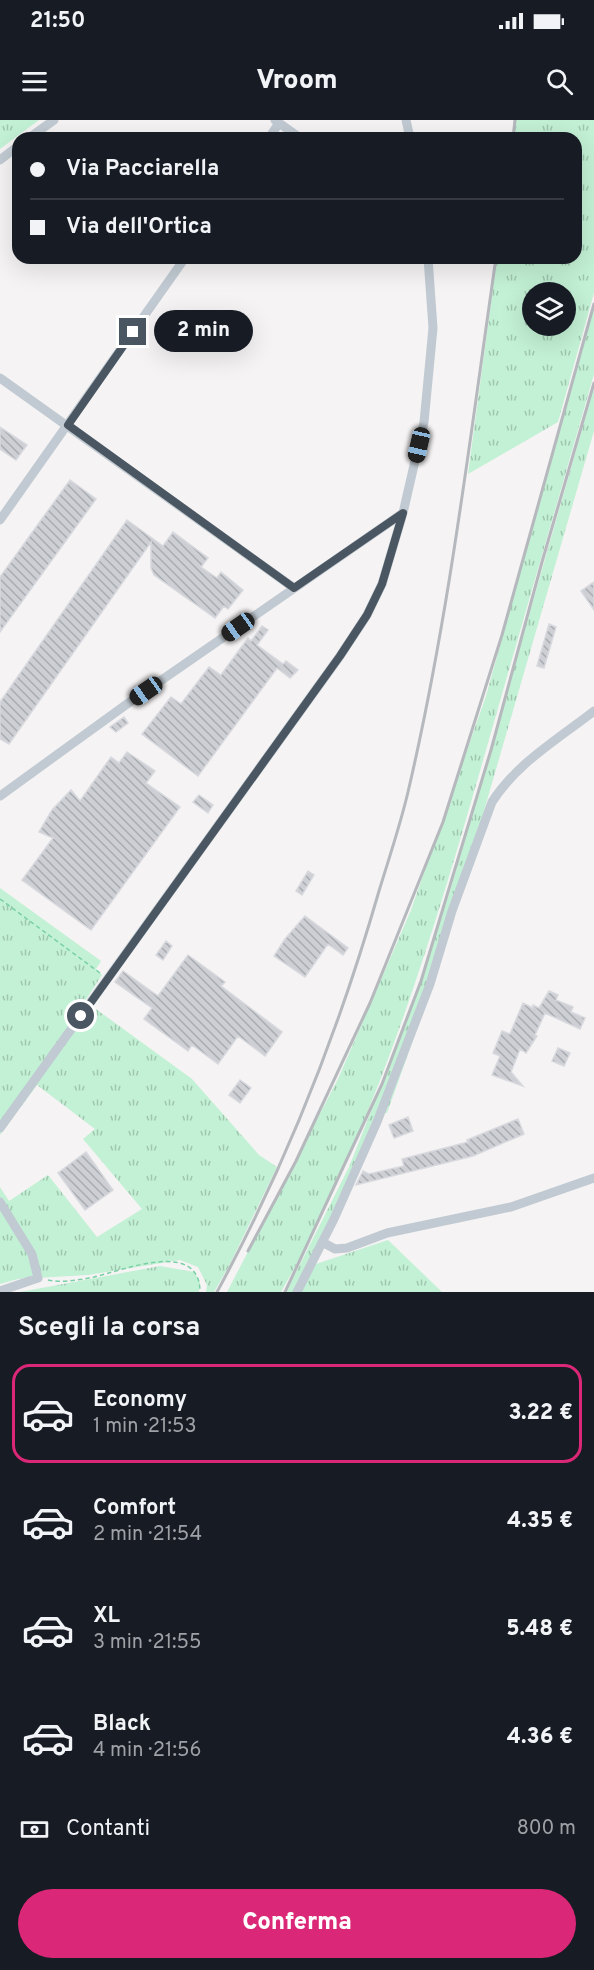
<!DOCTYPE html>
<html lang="it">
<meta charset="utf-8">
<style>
body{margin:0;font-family:Overpass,sans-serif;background:#20242c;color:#f1f3f6;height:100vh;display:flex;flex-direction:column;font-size:22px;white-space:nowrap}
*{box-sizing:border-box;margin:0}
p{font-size:20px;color:#9ea1a6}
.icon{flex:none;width:33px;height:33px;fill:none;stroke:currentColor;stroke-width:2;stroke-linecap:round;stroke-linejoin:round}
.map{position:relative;height:1172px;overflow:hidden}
.panel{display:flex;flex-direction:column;background:#171b24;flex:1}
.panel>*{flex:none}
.guide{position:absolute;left:12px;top:12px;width:570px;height:132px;border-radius:18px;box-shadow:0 6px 24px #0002;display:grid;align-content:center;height:132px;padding:0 18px;background:#171b24}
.fabs{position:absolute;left:522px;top:162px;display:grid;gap:12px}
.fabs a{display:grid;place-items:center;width:54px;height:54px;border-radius:50%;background:#171b24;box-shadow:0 6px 24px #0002;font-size:30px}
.end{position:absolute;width:27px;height:27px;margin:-14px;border:8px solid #4a5661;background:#fff;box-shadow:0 0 0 3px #fff}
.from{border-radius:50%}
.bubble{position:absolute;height:42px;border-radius:21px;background:#171b24;box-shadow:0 6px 24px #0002;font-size:20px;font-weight:800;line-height:42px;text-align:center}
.car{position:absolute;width:18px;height:36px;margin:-18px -9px;border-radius:8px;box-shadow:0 0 4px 2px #0007;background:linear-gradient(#222 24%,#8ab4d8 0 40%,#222 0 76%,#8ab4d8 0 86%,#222 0)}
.guide b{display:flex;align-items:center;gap:21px;height:57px;font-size:22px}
.guide b+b{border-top:2px solid #363941}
.guide i{width:15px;height:15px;background:#f1f3f6}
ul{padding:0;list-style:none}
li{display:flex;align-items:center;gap:18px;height:99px;margin:0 12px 9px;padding:0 6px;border:3px solid transparent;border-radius:18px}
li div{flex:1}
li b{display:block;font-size:22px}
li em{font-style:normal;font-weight:800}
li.current{border-color:#db2777}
li>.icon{width:54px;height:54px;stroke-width:1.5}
h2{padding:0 18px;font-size:27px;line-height:72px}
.pay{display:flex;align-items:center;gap:15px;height:66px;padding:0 18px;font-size:22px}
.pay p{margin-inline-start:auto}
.action{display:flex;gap:12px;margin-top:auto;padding:12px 18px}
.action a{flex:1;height:69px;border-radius:36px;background:#db2777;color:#fff;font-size:24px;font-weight:800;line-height:69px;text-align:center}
.status{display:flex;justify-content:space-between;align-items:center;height:42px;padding:0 30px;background:#171b24;direction:ltr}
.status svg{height:16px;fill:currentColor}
header{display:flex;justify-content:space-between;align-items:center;height:78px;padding:0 18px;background:#171b24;font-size:27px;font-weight:800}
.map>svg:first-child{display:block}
.grass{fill:url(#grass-tufts);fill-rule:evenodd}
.building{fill:url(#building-back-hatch);stroke:#d7d9de;stroke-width:1.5}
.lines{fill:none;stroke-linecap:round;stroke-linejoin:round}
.path{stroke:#7ad0a6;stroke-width:1.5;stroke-dasharray:4.5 3;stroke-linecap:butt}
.minor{stroke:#c1cad2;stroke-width:9}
.rail{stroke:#b5b8bd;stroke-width:3}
.route{stroke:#4a5661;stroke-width:8}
</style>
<div class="status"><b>21:50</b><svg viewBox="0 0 49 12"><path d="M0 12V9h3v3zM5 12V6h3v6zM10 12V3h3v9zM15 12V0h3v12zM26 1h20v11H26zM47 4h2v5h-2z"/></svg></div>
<header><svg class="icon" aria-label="menu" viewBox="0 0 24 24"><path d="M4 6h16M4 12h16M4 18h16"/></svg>Vroom<svg class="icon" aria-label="search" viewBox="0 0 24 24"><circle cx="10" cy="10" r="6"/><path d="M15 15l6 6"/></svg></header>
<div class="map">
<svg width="594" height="1172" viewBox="0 0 594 1172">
<defs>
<pattern id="grass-tufts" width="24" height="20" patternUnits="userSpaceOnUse" patternTransform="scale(1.5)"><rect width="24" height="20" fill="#c3f1d5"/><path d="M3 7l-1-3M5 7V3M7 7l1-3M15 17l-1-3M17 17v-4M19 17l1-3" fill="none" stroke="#a0c6b0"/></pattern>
<pattern id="building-back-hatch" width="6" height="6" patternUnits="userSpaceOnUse" patternTransform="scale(1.5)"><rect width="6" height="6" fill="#cdcfd5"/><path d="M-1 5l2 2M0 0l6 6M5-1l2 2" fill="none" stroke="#a8abb0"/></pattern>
</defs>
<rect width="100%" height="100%" fill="#f5f3f3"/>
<path class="grass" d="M0,0H39L0,29Z
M516,0H594V173L558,302L468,354L497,138H576V18H514ZM532,172H566V206H532Z
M594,187V254C557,384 519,514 482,644C431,822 374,1010 281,1172H227L338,959L411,790L486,576Z
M594,268V311L437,853L387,993H381L316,1144L388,1120L442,1172H286L349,1047L406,903L450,771Z
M0,768L101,841L96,849L102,855L85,881L192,959L259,1035L277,1047L229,1146L214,1172H206L207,1165L198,1147L180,1140L88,1155L18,1159L0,1164V1067L9,1081L48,1055L97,1117L142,1089L83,1019L95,1009L37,965L0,1015Z
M160,1146L194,1152L200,1162L199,1172H20Z"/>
<path class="building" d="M0,307L27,325L16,340L0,329Z
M70,360L96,379L0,512V457Z
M127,400L163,426L173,412L208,438L201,447L217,458L221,452L243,470L228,489L224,486L215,498L154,455L151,448V422L9,624L0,619V582Z
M594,462V490L581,471Z
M549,504L556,507L544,548L537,546Z
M262,506L268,510L257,525L283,544L286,541L298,550L290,558L277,548L198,656L142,614L171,577L181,584L209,547L221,555L248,518L251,521Z
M124,597L128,603L116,612L110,607Z
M127,632L155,651L146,663L180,687L91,810L22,760L53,718L39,712L52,690L71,670L80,681L111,637L119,643Z
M199,675L213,685L208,693L193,682Z
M308,751L314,755L302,775L296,771Z
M305,796L348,828L343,835L328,824L305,857L274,836L285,819Z
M166,821L172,826L163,840L156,835Z
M188,835L225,862L221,866L282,912L265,936L238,916L218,944L192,925L188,931L144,899L152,888L115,862L123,851L158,876Z
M549,871L558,875L556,880L573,887L571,892L585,898L580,909L545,893L535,915L537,916L526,933L520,929L511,952L523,966L492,955L500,936L493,933L502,911L510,914L523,883L533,888V885L539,888Z
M558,928L570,933L564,946L552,941Z
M240,960L251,968L240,983L229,975Z
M408,997L413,1011L394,1018L389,1005Z
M518,999L524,1014L473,1036L356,1065L363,1051L369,1054L404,1046L402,1039L468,1022L467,1020Z
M86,1032L113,1070L85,1090L58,1053Z"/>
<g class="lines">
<path class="path" d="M0,779L100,853
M48,1160C62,1163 79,1160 94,1157C121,1151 200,1118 200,1172"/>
<path class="minor" d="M275,0L300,18
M406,0L410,18
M29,18L54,0
M269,18L279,3
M0,40L18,26
M0,258L294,468
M0,400L185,138
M0,676L127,584L403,393
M0,1008L340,536L367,495L382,464L403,393L424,302L433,208L428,138
M0,1082L32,1134L38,1158L0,1171
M322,1122L335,1129L347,1128L387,1113L511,1087L594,1058
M297,1172L334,1099L377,1002L430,864L452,791L492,682C517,643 558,619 594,591"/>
<path class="rail" d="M513,18L515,0
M248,1131L296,1041L370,883L443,702L502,515L594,184
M217,1172C286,1045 339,910 379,771C389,738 400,706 408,672C449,497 470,317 496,138
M285,1172L382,964L421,861L491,630L542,442L594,263"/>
</g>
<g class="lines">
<path class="route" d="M81,896L340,536L367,495L382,464L403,393L294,468L68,305L133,212"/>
</g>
</svg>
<div class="fabs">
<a><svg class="icon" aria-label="layers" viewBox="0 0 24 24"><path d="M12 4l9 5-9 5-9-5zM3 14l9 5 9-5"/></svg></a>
</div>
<i class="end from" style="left:81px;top:896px"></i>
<i class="end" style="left:133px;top:212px"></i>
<div class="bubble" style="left:154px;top:190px;width:99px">2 min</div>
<i class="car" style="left:419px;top:325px;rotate:193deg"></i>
<i class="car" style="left:238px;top:507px;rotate:235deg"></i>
<i class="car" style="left:146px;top:571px;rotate:235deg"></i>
<div class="guide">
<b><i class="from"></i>Via Pacciarella</b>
<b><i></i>Via dell'Ortica</b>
</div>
</div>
<section class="panel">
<h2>Scegli la corsa</h2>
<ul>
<li class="current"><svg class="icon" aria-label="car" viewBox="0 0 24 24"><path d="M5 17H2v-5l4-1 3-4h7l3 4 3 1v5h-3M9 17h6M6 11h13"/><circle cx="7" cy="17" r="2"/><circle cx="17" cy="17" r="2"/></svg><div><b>Economy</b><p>1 min · 21:53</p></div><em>3.22 €</em></li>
<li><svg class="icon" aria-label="car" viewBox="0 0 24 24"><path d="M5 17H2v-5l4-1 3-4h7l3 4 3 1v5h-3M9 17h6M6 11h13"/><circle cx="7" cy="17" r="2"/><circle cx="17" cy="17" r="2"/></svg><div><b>Comfort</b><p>2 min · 21:54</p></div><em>4.35 €</em></li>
<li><svg class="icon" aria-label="car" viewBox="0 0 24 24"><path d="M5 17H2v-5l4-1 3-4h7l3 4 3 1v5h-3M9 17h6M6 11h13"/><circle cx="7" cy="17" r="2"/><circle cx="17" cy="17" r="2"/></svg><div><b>XL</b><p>3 min · 21:55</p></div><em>5.48 €</em></li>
<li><svg class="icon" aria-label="car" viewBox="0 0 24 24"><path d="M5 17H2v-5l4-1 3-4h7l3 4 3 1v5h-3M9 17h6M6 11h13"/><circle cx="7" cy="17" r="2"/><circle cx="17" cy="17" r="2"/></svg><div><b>Black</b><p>4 min · 21:56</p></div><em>4.36 €</em></li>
</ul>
<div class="pay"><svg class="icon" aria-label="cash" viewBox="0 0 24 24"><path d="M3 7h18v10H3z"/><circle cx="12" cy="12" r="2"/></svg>Contanti<p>800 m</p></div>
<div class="action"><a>Conferma</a></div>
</section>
